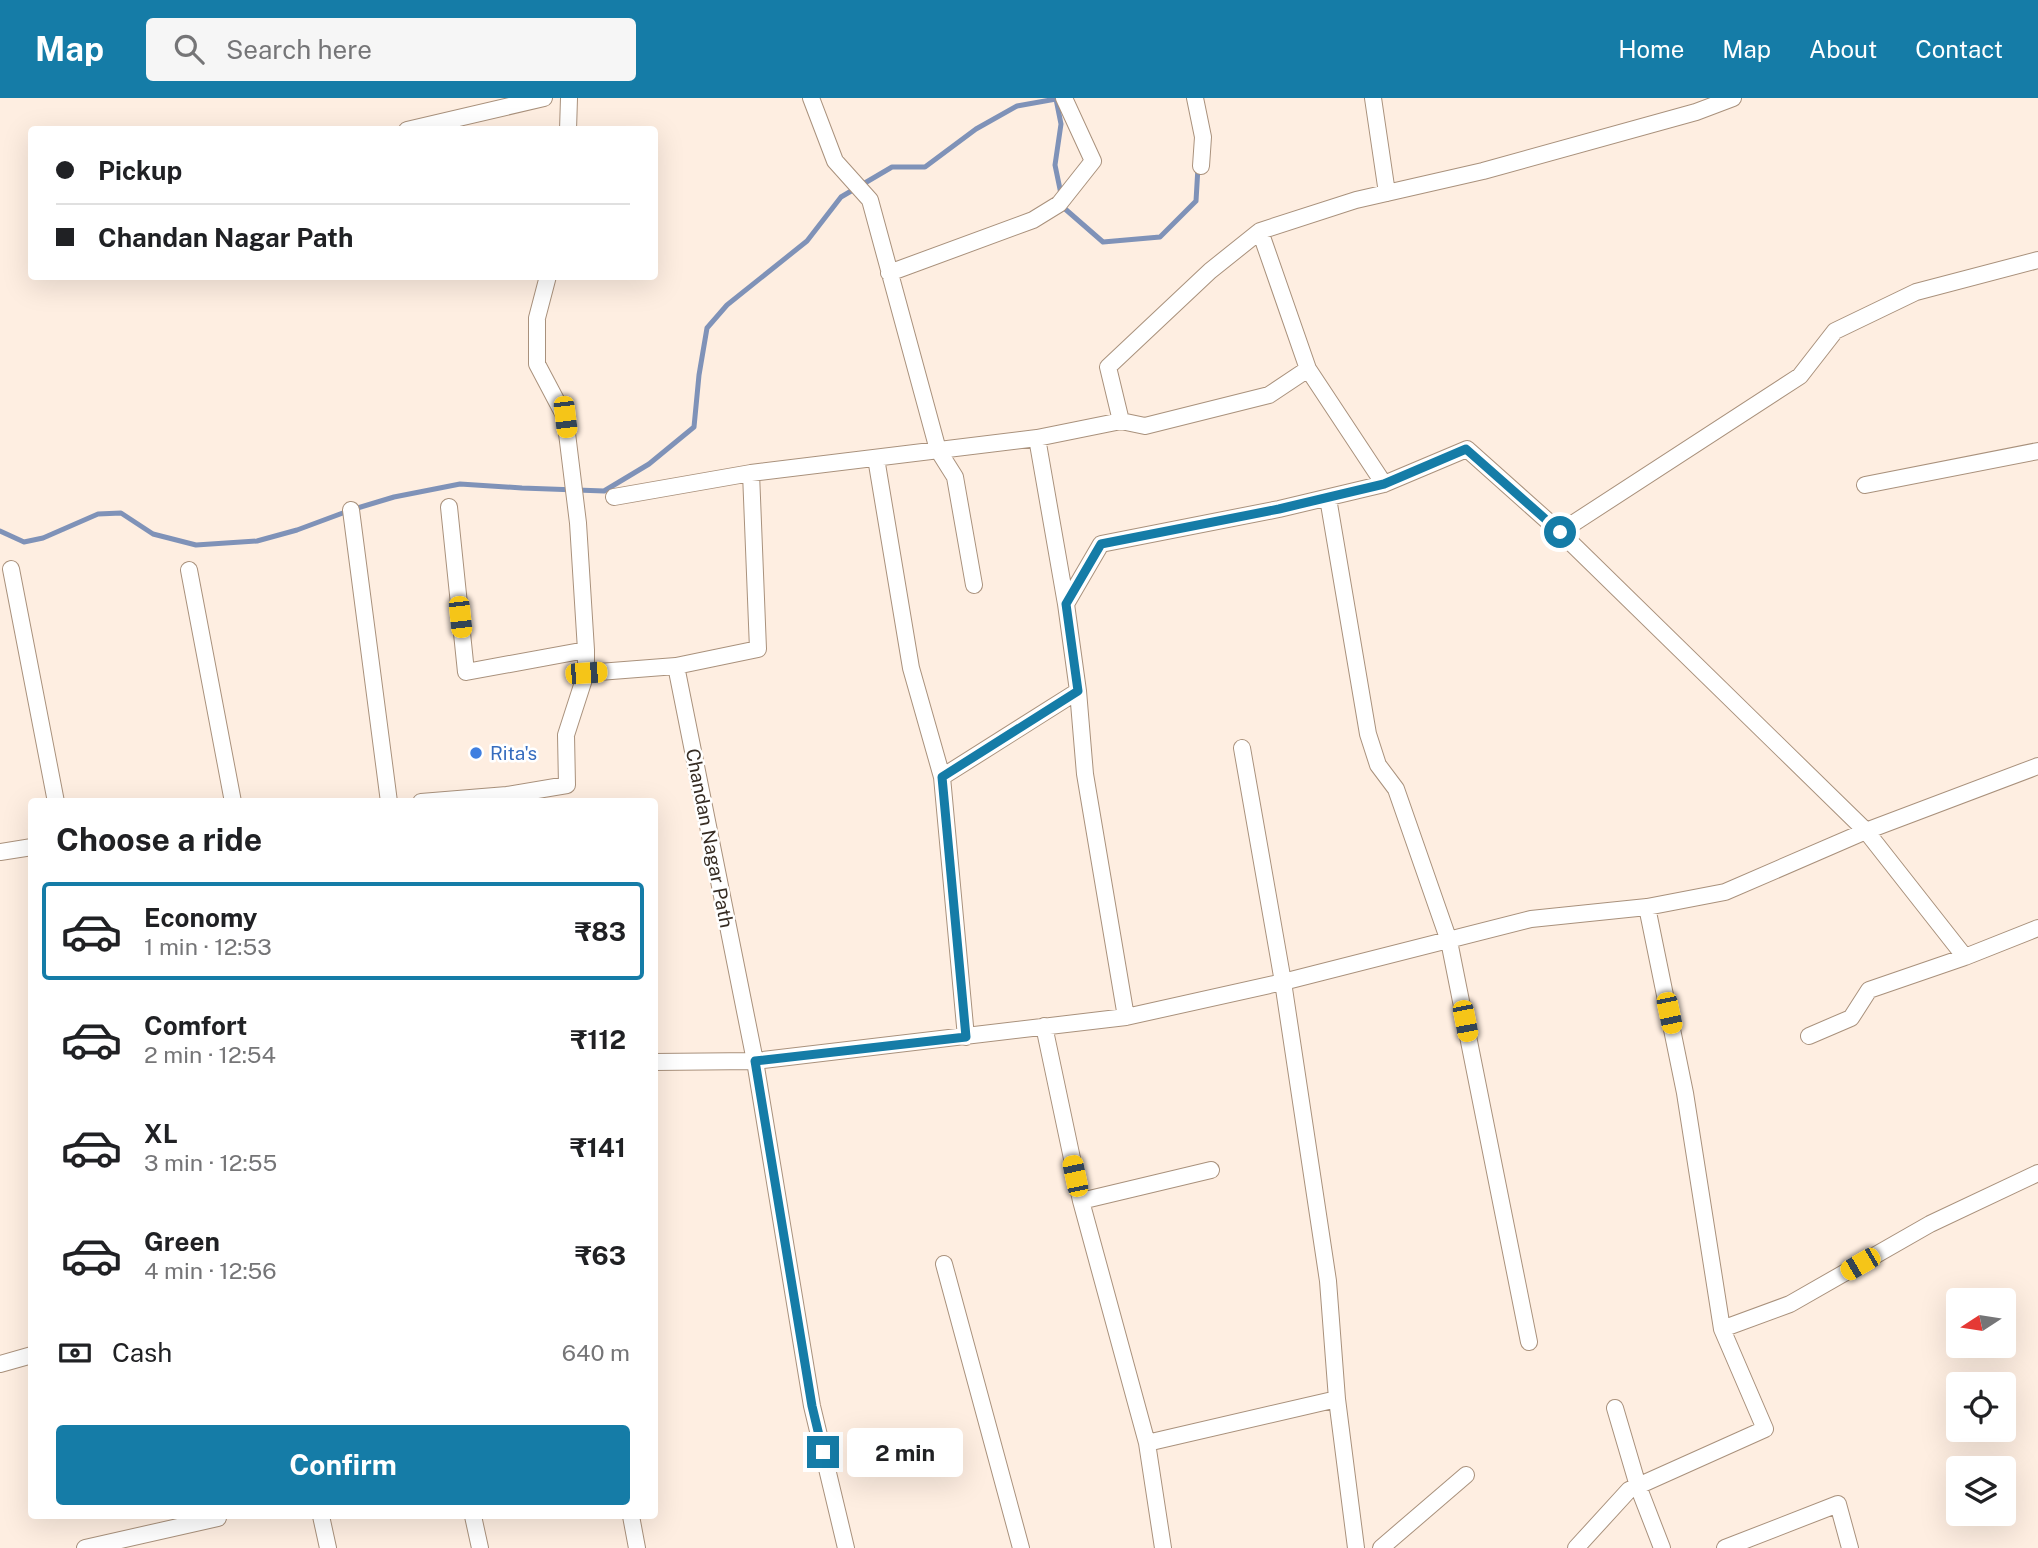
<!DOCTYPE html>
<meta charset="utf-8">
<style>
body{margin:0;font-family:"Public Sans",sans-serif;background:#f6f6f6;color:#202124;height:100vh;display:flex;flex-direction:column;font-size:26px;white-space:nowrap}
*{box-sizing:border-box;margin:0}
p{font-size:23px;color:#757577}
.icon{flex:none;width:38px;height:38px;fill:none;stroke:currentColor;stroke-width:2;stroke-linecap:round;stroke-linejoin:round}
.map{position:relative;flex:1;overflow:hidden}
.sheet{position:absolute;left:28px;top:700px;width:630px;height:721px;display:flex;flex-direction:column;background:#fff;border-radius:7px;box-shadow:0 7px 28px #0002}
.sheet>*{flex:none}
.banner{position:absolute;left:28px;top:28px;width:630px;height:154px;border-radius:7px;box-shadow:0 7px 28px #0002;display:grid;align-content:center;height:154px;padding:0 28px;background:#fff}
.needle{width:46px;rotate:258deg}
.fabs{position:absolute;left:1946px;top:1190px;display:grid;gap:14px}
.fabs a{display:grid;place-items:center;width:70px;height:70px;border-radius:7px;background:#fff;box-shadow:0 7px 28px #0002;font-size:35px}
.end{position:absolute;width:32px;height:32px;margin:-16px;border:9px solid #157ca7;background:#fff;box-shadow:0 0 0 4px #fff}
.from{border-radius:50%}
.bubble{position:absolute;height:49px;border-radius:7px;background:#fff;box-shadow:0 7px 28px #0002;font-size:23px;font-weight:700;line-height:49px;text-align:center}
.car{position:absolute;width:21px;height:42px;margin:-21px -10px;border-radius:9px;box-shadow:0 0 5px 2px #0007;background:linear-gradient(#f5c518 24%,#345 0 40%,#f5c518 0 76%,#345 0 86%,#f5c518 0)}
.banner b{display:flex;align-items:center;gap:24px;height:66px;font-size:26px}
.banner b+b{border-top:2px solid #e0e0e0}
.banner i{width:18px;height:18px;background:#202124}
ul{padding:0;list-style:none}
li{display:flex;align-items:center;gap:21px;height:98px;margin:0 14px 10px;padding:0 14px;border:4px solid transparent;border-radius:7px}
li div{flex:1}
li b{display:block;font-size:26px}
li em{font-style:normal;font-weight:700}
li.current{border-color:#157ca7}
li>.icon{width:63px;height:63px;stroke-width:1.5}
h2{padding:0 28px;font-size:32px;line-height:84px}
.pay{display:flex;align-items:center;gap:18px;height:77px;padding:0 28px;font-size:26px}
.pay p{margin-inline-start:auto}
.action{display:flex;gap:14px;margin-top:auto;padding:14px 28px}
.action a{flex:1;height:80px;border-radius:7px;background:#157ca7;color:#fff;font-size:28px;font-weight:700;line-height:80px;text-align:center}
header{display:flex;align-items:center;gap:42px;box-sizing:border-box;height:98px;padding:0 35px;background:#157ca7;color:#fff}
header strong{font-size:33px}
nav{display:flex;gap:38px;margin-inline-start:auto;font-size:24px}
.search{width:490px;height:63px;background:#f6f6f6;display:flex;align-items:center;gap:18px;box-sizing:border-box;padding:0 24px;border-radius:7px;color:#757577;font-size:26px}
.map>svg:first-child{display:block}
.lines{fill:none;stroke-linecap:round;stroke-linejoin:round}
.stream{stroke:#7f92b8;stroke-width:5}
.minor-casing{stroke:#a9917c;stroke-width:18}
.minor{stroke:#fff;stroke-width:16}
.route{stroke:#157ca7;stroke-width:9}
.shop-dot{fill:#3f7fe0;stroke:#fff;stroke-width:2.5}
.labels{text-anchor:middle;stroke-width:5;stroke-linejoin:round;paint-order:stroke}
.shop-label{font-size:19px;fill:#366cbe;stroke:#fff;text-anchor:start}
.street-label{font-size:19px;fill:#362c23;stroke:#fff}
</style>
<header>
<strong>Map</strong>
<div class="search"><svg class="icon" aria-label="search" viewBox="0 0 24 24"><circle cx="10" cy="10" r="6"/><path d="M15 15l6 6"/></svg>Search here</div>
<nav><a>Home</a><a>Map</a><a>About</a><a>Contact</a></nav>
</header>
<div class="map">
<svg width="2038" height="1450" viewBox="0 0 2038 1450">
<rect width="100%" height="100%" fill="#feeee1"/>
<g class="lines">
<path class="stream" d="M1063,106L1064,110L1103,144L1160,139L1196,103L1198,69
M0,433L24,444L43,440L98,416L121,415L153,436L196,447L257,443L297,432L351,412L394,399L460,386L522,390L604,393L649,366L694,329L699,277L707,230L727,207L807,143L841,99L892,69H925L976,31L1017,8L1056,1L1061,26L1055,67L1061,96"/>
<g class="minor-casing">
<path id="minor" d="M811,0L835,63L870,102L938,352L955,379L974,487
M1195,0L1203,39L1201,68
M1373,0L1387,95
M407,32L544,0
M568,32L569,0
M1260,133L1308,271L1384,386
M889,175L1033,122L1059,106L1093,63L1064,0
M1121,323L1145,328L1269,297L1308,271
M876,360L911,570L942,679L966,939
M1865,387L2038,353
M614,399L751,375
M1328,400L1368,636L1378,667L1396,691L1449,843L1529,1244
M449,409L466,574L586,552
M351,412L389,704
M1560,434L1800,278L1835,233L1916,194L2038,162
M11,471L56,704
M189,472L233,704
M1066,506L1037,340L1121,323L1108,269L1210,173L1260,133L1356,102L1483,73L1696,14L1733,0
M586,575L676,568
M1242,650L1283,884L1328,1183L1337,1301L1356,1450
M942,679L1078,593
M421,704L507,697L567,687L566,637L586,575V552L578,425L565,319L537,266V220L548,178
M0,754L32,749
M1126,919L1085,676L1078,593L1066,506L1101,446L1279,411L1384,386L1467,351L1560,434L1866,733L1965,859
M1044,928L1081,1103L1147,1345L1163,1450
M1809,938L1851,920L1869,892L1965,859L2038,830
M654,964L755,963L1126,919L1283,884L1531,821L1647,809L1725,794L1866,733L2038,668
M1081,1103L1211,1072
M944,1166L1021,1450
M1722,1231L1790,1206L1930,1126L2038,1075
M0,1266L32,1257
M1615,1310L1638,1388L1662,1450
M1147,1345L1337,1301
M321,1418L328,1450
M473,1418L480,1450
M631,1418L637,1450
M85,1450L218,1420L217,1418
M846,1450L812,1308L755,963L676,568L758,551L751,375L1037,340
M1381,1450L1466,1377
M1576,1450L1629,1392L1765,1331L1722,1231L1685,995L1647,809
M1725,1450L1838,1406L1850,1450"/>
</g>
<use href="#minor" class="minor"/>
</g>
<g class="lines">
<path class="route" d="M823,1354L812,1308L755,963L966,939L942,679L1078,593L1066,506L1101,446L1279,411L1384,386L1466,351L1560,434"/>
</g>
<circle class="shop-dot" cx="476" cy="655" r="7"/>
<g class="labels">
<g class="shop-label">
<text x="490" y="662">Rita's</text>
</g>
<g class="street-label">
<text transform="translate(710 740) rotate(79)" y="7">Chandan Nagar Path</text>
</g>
</g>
</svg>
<div class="fabs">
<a><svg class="needle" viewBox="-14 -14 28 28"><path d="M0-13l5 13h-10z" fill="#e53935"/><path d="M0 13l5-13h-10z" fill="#757577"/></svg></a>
<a><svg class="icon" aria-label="locate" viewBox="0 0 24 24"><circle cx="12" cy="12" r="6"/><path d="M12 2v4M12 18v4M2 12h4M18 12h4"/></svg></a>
<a><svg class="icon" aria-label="layers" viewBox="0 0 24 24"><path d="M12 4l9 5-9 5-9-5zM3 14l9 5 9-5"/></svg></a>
</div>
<i class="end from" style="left:1560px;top:434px"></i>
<i class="end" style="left:823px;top:1354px"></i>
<div class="bubble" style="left:847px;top:1330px;width:116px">2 min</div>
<i class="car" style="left:565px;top:319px;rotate:173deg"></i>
<i class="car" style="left:460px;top:519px;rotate:174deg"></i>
<i class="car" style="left:586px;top:575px;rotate:86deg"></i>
<i class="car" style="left:1669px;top:915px;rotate:168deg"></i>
<i class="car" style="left:1465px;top:923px;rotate:169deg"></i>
<i class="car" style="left:1075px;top:1078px;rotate:348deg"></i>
<i class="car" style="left:1860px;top:1166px;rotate:240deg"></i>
<div class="banner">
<b><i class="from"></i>Pickup</b>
<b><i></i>Chandan Nagar Path</b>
</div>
<section class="sheet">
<h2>Choose a ride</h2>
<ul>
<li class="current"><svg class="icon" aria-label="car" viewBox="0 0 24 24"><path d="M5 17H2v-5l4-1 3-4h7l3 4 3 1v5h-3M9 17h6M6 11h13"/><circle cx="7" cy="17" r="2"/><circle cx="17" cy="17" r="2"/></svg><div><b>Economy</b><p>1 min · 12:53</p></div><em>₹83</em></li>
<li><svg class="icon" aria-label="car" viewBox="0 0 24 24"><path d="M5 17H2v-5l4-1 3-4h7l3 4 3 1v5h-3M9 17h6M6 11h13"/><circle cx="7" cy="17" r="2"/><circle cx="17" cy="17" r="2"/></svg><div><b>Comfort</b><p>2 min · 12:54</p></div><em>₹112</em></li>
<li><svg class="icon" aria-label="car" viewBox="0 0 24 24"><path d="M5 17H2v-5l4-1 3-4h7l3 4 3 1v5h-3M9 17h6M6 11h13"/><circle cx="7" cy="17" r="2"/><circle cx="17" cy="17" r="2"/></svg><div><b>XL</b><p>3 min · 12:55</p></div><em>₹141</em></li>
<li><svg class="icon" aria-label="car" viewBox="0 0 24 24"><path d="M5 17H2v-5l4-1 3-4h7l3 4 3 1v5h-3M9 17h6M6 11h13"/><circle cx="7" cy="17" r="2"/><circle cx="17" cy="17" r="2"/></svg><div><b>Green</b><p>4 min · 12:56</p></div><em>₹63</em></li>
</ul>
<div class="pay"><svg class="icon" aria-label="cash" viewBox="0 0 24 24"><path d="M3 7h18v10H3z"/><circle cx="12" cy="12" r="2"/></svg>Cash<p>640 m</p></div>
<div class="action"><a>Confirm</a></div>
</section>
</div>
